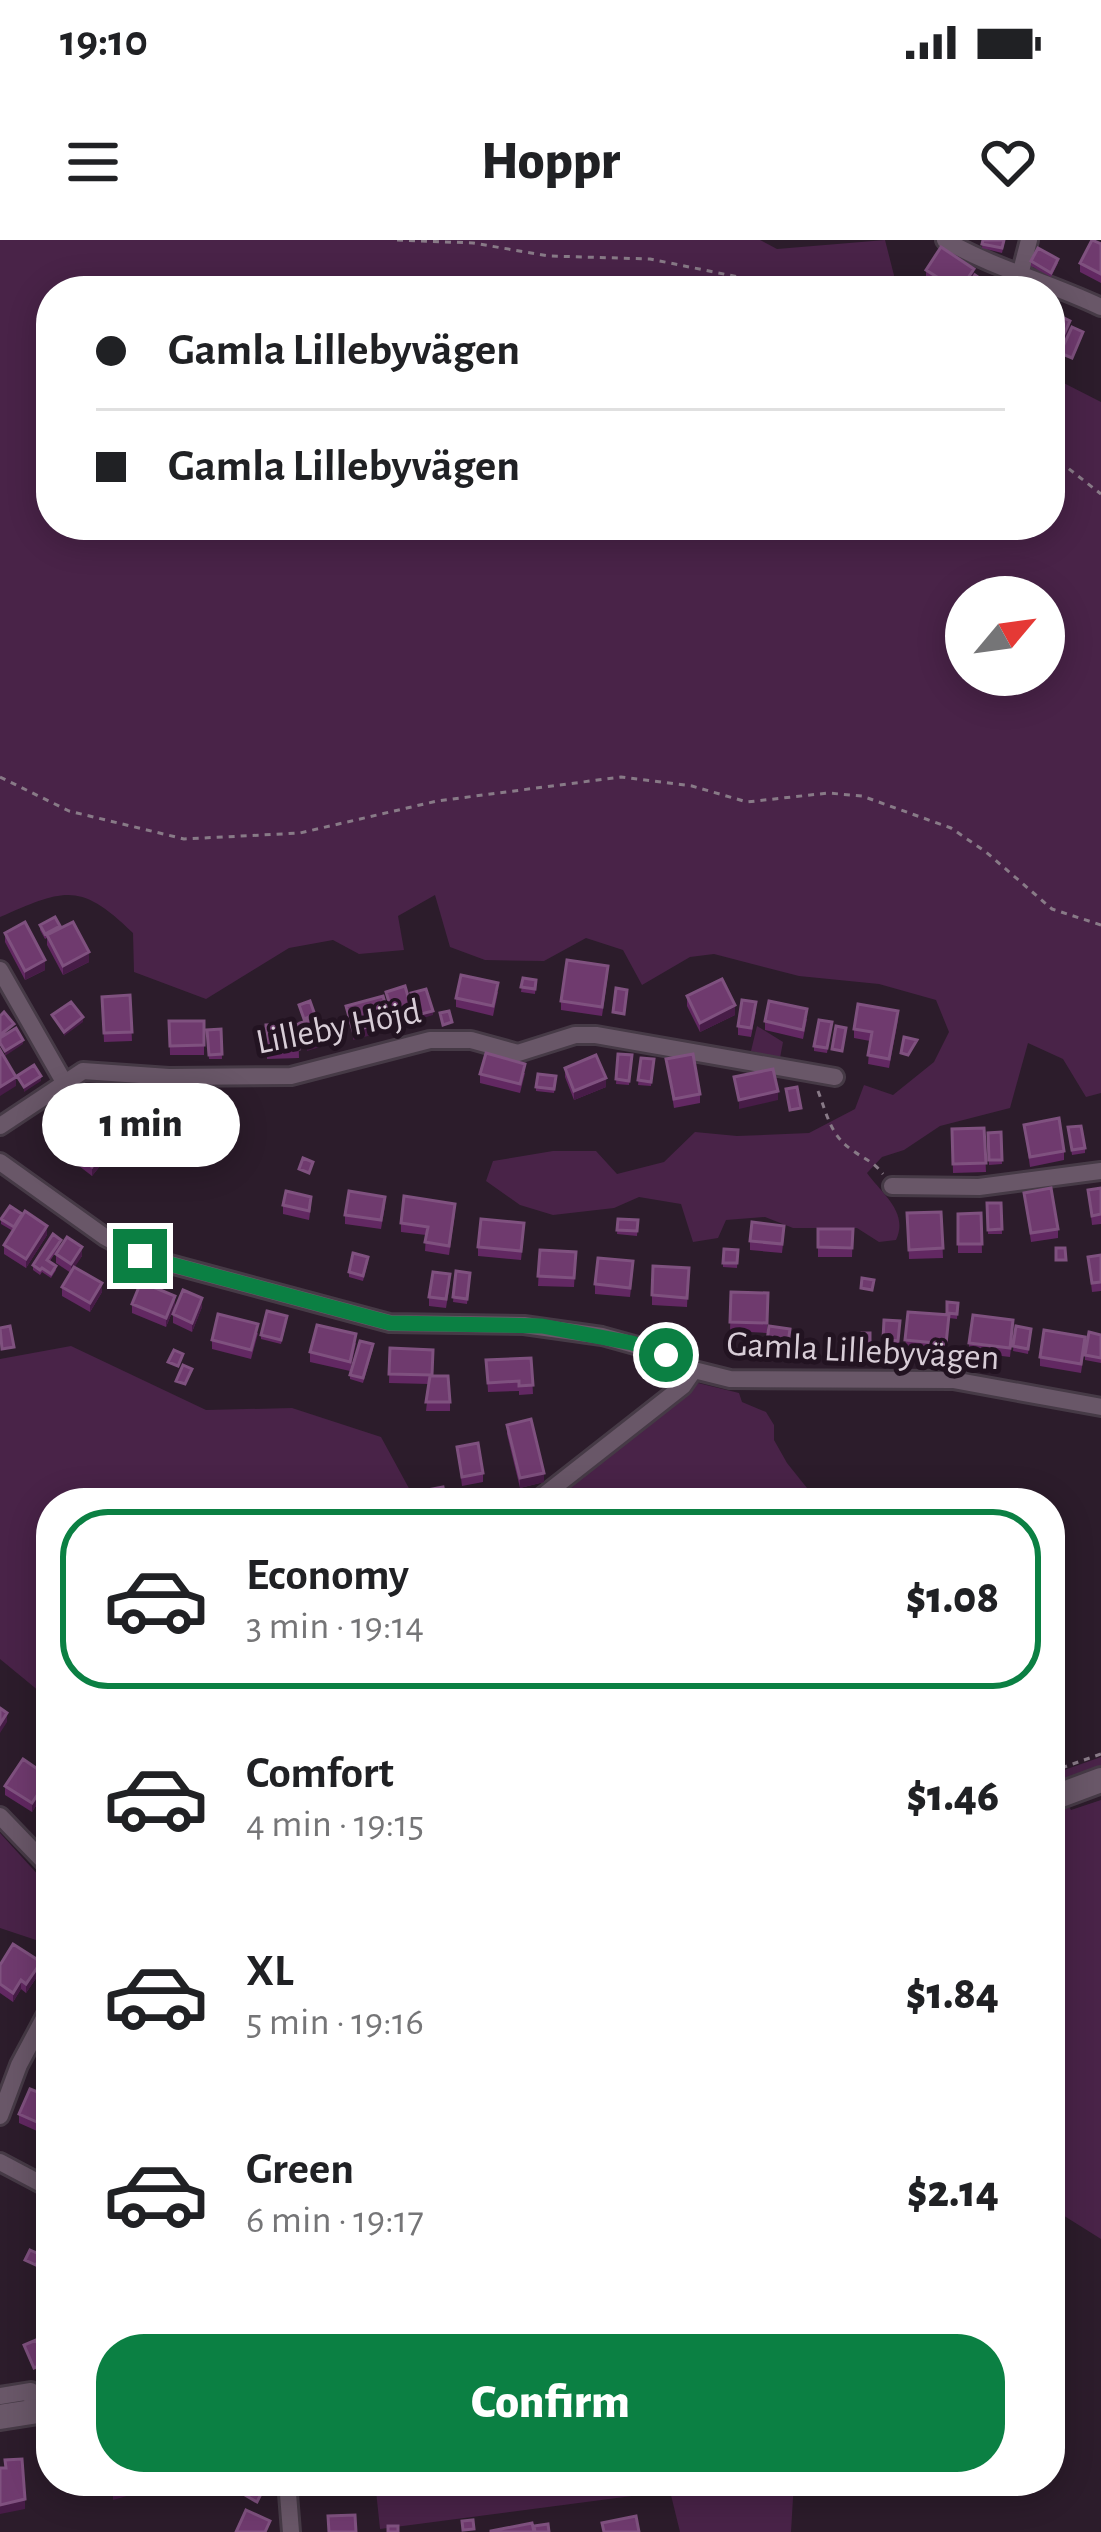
<!DOCTYPE html>
<meta charset="utf-8">
<style>
body{margin:0;font-family:"Alegreya Sans",sans-serif;background:#f2f2f2;color:#202124;height:100vh;display:flex;flex-direction:column;font-size:45px;white-space:nowrap}
*{box-sizing:border-box;margin:0}
p{font-size:39px;color:#757577}
.icon{flex:none;width:66px;height:66px;fill:none;stroke:currentColor;stroke-width:2;stroke-linecap:round;stroke-linejoin:round}
.map{position:relative;flex:1;overflow:hidden}
.side{position:absolute;left:36px;top:1248px;width:1029px;height:1008px;display:flex;flex-direction:column;background:#fff;border-radius:48px;box-shadow:0 6px 30px #0003}
.side>*{flex:none}
.banner{position:absolute;left:36px;top:36px;width:1029px;height:264px;border-radius:48px;box-shadow:0 6px 30px #0003;display:grid;align-content:center;height:264px;padding:0 60px;background:#fff}
.needle{width:78px;rotate:61deg}
.buttons{position:absolute;left:945px;top:336px;display:grid;gap:24px}
.buttons a{display:grid;place-items:center;width:120px;height:120px;border-radius:50%;background:#fff;box-shadow:0 6px 30px #0003;font-size:60px}
.end{position:absolute;width:54px;height:54px;margin:-27px;border:15px solid #0b8043;background:#fff;box-shadow:0 0 0 6px #fff}
.from{border-radius:50%}
.bubble{position:absolute;height:84px;border-radius:42px;background:#fff;box-shadow:0 6px 30px #0003;font-size:39px;font-weight:800;line-height:84px;text-align:center}
.banner b{display:flex;align-items:center;gap:42px;height:114px;font-size:45px}
.banner b+b{border-top:3px solid #e0e0e0}
.banner i{width:30px;height:30px;background:#202124}
ul{padding:21px 0 0;list-style:none}
li{display:flex;align-items:center;gap:36px;height:180px;margin:0 24px 18px;padding:0 36px;border:6px solid transparent;border-radius:48px}
li div{flex:1}
li b{display:block;font-size:45px}
li em{font-style:normal;font-weight:800}
li.active{border-color:#0b8043}
li>.icon{width:108px;height:108px;stroke-width:1.5}
.primary-button{display:flex;gap:24px;margin-top:auto;padding:24px 60px}
.primary-button a{flex:1;height:138px;border-radius:48px;background:#0b8043;color:#fff;font-size:48px;font-weight:800;line-height:138px;text-align:center}
.status{display:flex;justify-content:space-between;align-items:center;height:84px;padding:0 60px;background:#fff;direction:ltr}
.status svg{height:33px;fill:currentColor}
header{display:flex;justify-content:space-between;align-items:center;height:156px;padding:0 60px;background:#fff;font-size:54px;font-weight:800}
.map>svg:first-child{display:block}
.green{fill:#492348;fill-rule:evenodd}
.lines{fill:none;stroke-linecap:round;stroke-linejoin:round}
.street-casing{stroke:#463a46;stroke-width:22}
.secondary-casing{stroke:#463a46;stroke-width:30}
.path{stroke:#887a87;stroke-width:3;stroke-dasharray:6 6;stroke-linecap:butt}
.street{stroke:#695768;stroke-width:16}
.secondary{stroke:#695768;stroke-width:24}
.wall{fill:#622862}
.shaded-wall{fill:#471c47}
.building{fill:#6f3a6e;stroke:#7f517f;stroke-width:3}
.route{stroke:#0b8043;stroke-width:15}
.labels{text-anchor:middle;stroke-width:10;stroke-linejoin:round;paint-order:stroke}
.street-label{font-size:36px;fill:#d8cdd7;stroke:#221321}
</style>
<div class="status"><b>19:10</b><svg viewBox="0 0 49 12"><path d="M0 12V9h3v3zM5 12V6h3v6zM10 12V3h3v9zM15 12V0h3v12zM26 1h20v11H26zM47 4h2v5h-2z"/></svg></div>
<header><svg class="icon" aria-label="menu" viewBox="0 0 24 24"><path d="M4 6h16M4 12h16M4 18h16"/></svg>Hoppr<svg class="icon" aria-label="heart" viewBox="0 0 24 24"><path d="M12 20l-8-8c-3-5 5-10 8-4 3-6 11-1 8 4z"/></svg></header>
<div class="map">
<svg width="1101" height="2292" viewBox="0 0 1101 2292">
<rect width="100%" height="100%" fill="#2c1c2b"/>
<path class="green" d="M0,0H760L777,9L885,0L898,51H51V285H1050V136L1101,162V853L1086,857L1063,819L1028,803L1010,868L940,886L904,910L882,917L867,933C882,954 909,972 896,1000L879,1002L857,988H793L765,977L726,980L718,998L693,1002L681,964L639,957L614,968L553,975L520,965L486,941L493,921L553,911H596L617,934L664,922L695,892L737,896L809,893L855,869L864,845L893,855L934,822L949,792L936,760L879,744L799,736L714,714L690,717L642,745L623,710L586,698L544,721L485,720L450,707L435,655L398,676L404,710L359,714L333,700L289,708L206,759L134,732L133,693C80,641 64,649 0,677ZM966,357H1044V435H966Z
M757,786L783,802L780,818L751,811Z
M71,1106L206,1170L292,1168L381,1197L417,1263H51V1461L0,1419V1119Z
M698,1143L739,1153L742,1162L766,1172L774,1185V1200L787,1223L819,1263H543Z
M1101,1517V1530L1057,1546L1071,1570L1101,1560V1999L1050,1967V1535Z
M0,1593L51,1649V1705L0,1688Z
M375,2241H794L791,2292H680L670,2251L380,2289Z"/>
<g class="lines">
<g class="street-casing">
<path id="street" d="M945,0C995,29 1049,42 1101,67
M1020,35L1029,0
M0,730L64,842
M0,886L83,831L169,837L291,836L430,800H471L518,813L575,795H596L835,837
M0,922L105,997L140,1016L390,1083L524,1085L602,1096L649,1109L694,1130L730,1139L953,1140L1101,1167
M892,946L979,947L1101,931
M534,1263L683,1146L694,1130
M0,1576L51,1629
M0,1876L19,1825L51,1765
M0,1922L51,1949
M0,2156L31,2151L34,2173
M287,2241L291,2292"/>
</g>
<g class="secondary-casing">
<path id="secondary" d="M1050,1559L1101,1540
M0,2177L51,2169"/>
</g>
<path class="path" d="M397,0L473,3L549,16L650,19L768,43L784,51
M1050,214L1101,254
M0,537L69,571L184,599L300,593L437,561L621,537L692,546L747,562L828,553L862,556L951,588L986,612L1052,669L1101,685
M818,851C827,874 830,895 852,910C864,919 873,921 883,934
M1050,1532L1101,1514"/>
<use href="#street" class="street"/>
<use href="#secondary" class="secondary"/>
</g>
<path class="wall" d="M983,0H1005L1002,13L982,8Z
M1101,4V43L1080,32V23Z
M1031,21L1058,23L1051,37L1031,26Z
M926,30L974,38L988,48L987,51H944L926,39Z
M1050,71L1070,81L1060,112L1050,108Z
M40,685L60,688L89,722L63,735L47,705V698L45,699L40,690Z
M5,693L45,730L25,740L5,702Z
M608,735L602,776L561,770V761Z
M523,738L536,744L535,754L521,752Z
M498,752L493,776L456,767V758Z
M130,755L132,801L104,802L102,757Z
M687,756L735,775L700,792L687,766Z
M756,771L751,797L738,795V786Z
M807,779L803,799L765,790V781Z
M898,780L889,828L868,824L870,801L854,798V789Z
M169,781H204V815H170Z
M832,782L827,813L814,811V806Z
M298,784L299,818L267,819L266,785Z
M221,789L222,819H209L207,790Z
M618,814L632,815L629,845L616,844Z
M641,818L654,819L651,846L638,845Z
M666,819L700,854V863L674,868Z
M565,828L606,847L574,860L565,837Z
M525,833L520,853L480,843V834Z
M556,836L554,853L536,851V847Z
M1024,885L1064,911V920L1030,927Z
M1068,887L1085,908V913L1072,915Z
M984,888L986,932L953,933L952,889Z
M1001,892L1002,924L989,925L988,893Z
M99,897L122,905L114,914L108,909V916L92,936L57,909V900L99,899Z
M1101,948V984L1092,985L1088,950Z
M1024,953L1058,989V998L1031,1002Z
M987,963H1001L1002,994H988Z
M283,965L311,966L309,980L283,974Z
M385,966L381,989L345,984V975Z
M941,972L943,1018L909,1019L907,973Z
M455,973L449,1015L425,1011L426,995L401,992V983Z
M981,973L982,1013H958V974Z
M22,974L47,995L26,1028L4,1014V1005L13,991L1,984V979Z
M618,979L638,980L637,996L617,994Z
M818,989H853L852,1017H818Z
M524,992L521,1020L478,1016V1007Z
M784,995L782,1013L750,1010V1001Z
M61,1004L50,1021L56,1030L51,1038L42,1032L40,1035L33,1030V1025Z
M540,1010L576,1012L574,1047L538,1046Z
M738,1010L737,1028L723,1027V1023Z
M56,1014L82,1016L74,1027L102,1052L90,1072L62,1056V1047L71,1033L56,1023Z
M1101,1015V1051L1092,1052L1088,1017Z
M368,1022L363,1041L349,1037V1032Z
M689,1028L687,1067L652,1065V1055Z
M633,1030L630,1057L595,1054V1044Z
M456,1031L470,1033L467,1064L453,1062Z
M450,1043L446,1068L429,1066V1057Z
M731,1052L768,1053L767,1093L730,1091Z
M958,1063L957,1079L949,1078L946,1113L905,1110L908,1072L947,1075Z
M132,1064L175,1065L166,1087L132,1073Z
M202,1067L192,1092L173,1083V1074Z
M884,1080L900,1081L898,1105L883,1104Z
M287,1081L281,1104L261,1099V1095Z
M769,1086L790,1089L787,1116L766,1113Z
M1016,1086L1031,1089L1028,1114L1013,1111Z
M1013,1089L1010,1117L969,1112V1103Z
M258,1093L251,1119L212,1109V1100Z
M1101,1095V1123L1085,1120V1115Z
M356,1103L350,1131L310,1122V1112Z
M1085,1106L1081,1133L1040,1126V1117Z
M390,1108L432,1136L450,1162V1171H426L429,1144L389,1143Z
M373,1109L363,1143L350,1139V1135Z
M531,1118L533,1154L519,1155V1151L488,1152L486,1120Z
M507,1185L544,1242L520,1248L507,1194Z
M457,1207L483,1233V1242L462,1246Z
M5,1546H49L32,1572L5,1555Z
M0,1725L41,1731L26,1753L21,1749L13,1762L0,1753Z
M48,1865L37,1891L19,1883V1874Z
M51,2007V2030L45,2027V2018Z"/>
<path class="shaded-wall" d="M974,29V38L966,51H959Z
M1070,81V90L1060,112V103Z
M89,712V722L63,735V726Z
M45,720V730L25,740V731Z
M735,765V775L700,792V783Z
M433,771V775L417,780V775Z
M83,777V782L64,796V792Z
M414,777V781L395,787V782Z
M390,781V790L353,800V791Z
M23,800V804L5,816V811Z
M320,802V807L307,811V806Z
M41,836V841L24,852V847Z
M16,837V846L0,856V847Z
M606,838V847L574,860V851Z
M778,851V860L739,869V860Z
M108,906V916L92,936V927Z
M47,986V995L26,1028V1019Z
M82,1007V1016L71,1033V1024Z
M102,1043V1052L90,1072V1063Z
M175,1056V1065L166,1087V1078Z
M202,1058V1067L192,1092V1083Z
M544,1233V1242L520,1248V1238Z
M7,1473V1482L0,1493V1484Z
M49,1537V1546L32,1572V1563Z
M41,1722V1731L26,1753V1744Z
M21,1740V1749L13,1762V1753Z
M48,1856V1865L37,1891V1882Z
M137,2244V2253L113,2260V2251Z
M25,2259V2269L0,2274V2265Z"/>
<path class="building" d="M983,0H1004L1002,8L982,4Z
M1092,0L1101,4V34L1080,23Z
M941,7L974,29L959,51L926,30Z
M1038,8L1058,19L1051,33L1031,21Z
M975,35L988,44L984,51H965Z
M1050,71L1070,81L1060,103L1050,98Z
M1072,87L1083,92L1072,118L1060,113Z
M55,677L60,686L45,694L40,685Z
M25,682L45,720L25,731L5,693Z
M73,682L89,712L63,726L47,695Z
M567,720L608,726L602,767L561,761Z
M461,735L498,743L493,766L456,758Z
M523,738L536,740L535,749L521,747Z
M722,739L735,765L700,783L687,756Z
M405,746L414,777L395,782L386,752Z
M616,748L627,750L624,774L613,772Z
M426,749L433,771L417,775L411,753Z
M130,755L132,792L104,793L102,757Z
M383,756L390,781L353,791L346,766Z
M742,760L756,762L751,788L738,786Z
M310,761L315,775L304,779L299,765Z
M769,761L807,769L803,790L765,781Z
M71,762L83,777L64,792L52,775Z
M858,764L898,771L889,819L868,815L872,792L854,789Z
M449,771L452,782L443,785L440,773Z
M4,772L14,784L0,795V776Z
M314,779L320,802L307,806L300,783Z
M819,780L832,782L827,808L814,806Z
M169,781H204V805L170,806Z
M298,784L299,809L267,810L266,785Z
M836,786L846,788L842,811L832,809Z
M16,788L23,800L5,811L0,803V798Z
M221,789L222,814L209,815L207,790Z
M904,797L917,800L908,815L901,813Z
M0,810L16,837L0,847Z
M486,813L525,824L520,844L480,834Z
M618,814L632,815L629,841L616,839Z
M693,814L700,854L674,859L666,819Z
M596,815L606,838L574,851L565,828Z
M641,818L654,819L651,842L638,840Z
M34,825L41,836L24,847L17,836Z
M773,829L778,851L739,860L734,837Z
M538,834L556,836L554,849L536,847Z
M797,847L801,868L790,870L786,849Z
M1059,878L1064,911L1030,917L1024,885Z
M73,879L108,906L92,927L57,900Z
M1081,886L1085,908L1072,910L1068,887Z
M107,888L122,900L114,909L99,897Z
M984,888L986,923L953,924L952,889Z
M1001,892L1002,920H989L988,893Z
M303,918L313,922L309,933L299,929Z
M1051,948L1058,989L1031,993L1024,953Z
M1101,948V974L1092,976L1088,950Z
M286,951L311,957L309,971L283,965Z
M349,951L385,957L381,980L345,975Z
M404,956L455,964L449,1006L425,1002L428,987L401,983Z
M987,963H1001L1002,989L988,990Z
M10,966L22,974L14,987L1,979Z
M25,971L47,986L26,1019L4,1005Z
M941,972L943,1008L909,1010L907,973Z
M981,973L982,1004H958V974Z
M481,979L524,983L521,1011L478,1007Z
M618,979L638,980L637,991L617,990Z
M752,982L784,986L782,1004L750,1001Z
M818,989H853L852,1008L818,1007Z
M53,994L61,1000L47,1020L56,1026L51,1034L42,1028L40,1030L33,1025Z
M67,997L82,1007L71,1024L56,1014Z
M1056,1008H1065L1066,1020H1056Z
M724,1009L738,1010L737,1023H723Z
M540,1010L576,1012L574,1038L538,1036Z
M353,1013L368,1017L363,1036L349,1032Z
M1101,1015V1042L1092,1043L1088,1017Z
M598,1018L633,1021L630,1048L595,1044Z
M653,1026L689,1028L687,1058L652,1055Z
M74,1027L102,1043L90,1063L62,1047Z
M456,1031L470,1033L467,1059L453,1057Z
M433,1032L450,1034L446,1059L429,1057Z
M862,1038L874,1040L872,1050L861,1048Z
M141,1042L175,1056L166,1078L132,1064Z
M183,1050L202,1058L192,1083L173,1074Z
M731,1052L768,1053L767,1083L730,1082Z
M947,1062L958,1063L957,1074L947,1073Z
M267,1071L287,1076L281,1100L261,1095Z
M908,1072L949,1075L946,1104L905,1100Z
M218,1074L258,1084L251,1110L212,1100Z
M973,1075L1013,1080L1010,1108L969,1103Z
M884,1080L900,1081L898,1101L883,1099Z
M317,1085L356,1094L350,1122L310,1112Z
M10,1086L14,1107L2,1109L0,1088Z
M769,1086L790,1089L787,1111L766,1109Z
M1016,1086L1031,1089L1028,1109L1013,1106Z
M1044,1090L1085,1097L1081,1124L1040,1117Z
M1089,1092L1101,1095V1118L1085,1115Z
M862,1093H870V1108L861,1107Z
M360,1101L373,1104L363,1138L350,1135Z
M390,1108L433,1110L432,1135L389,1134Z
M174,1110L183,1114L178,1126L168,1122Z
M531,1118L533,1145L519,1146V1141L488,1143L486,1120Z
M183,1125L192,1129L185,1144L176,1141Z
M430,1136H448L450,1162H426Z
M531,1179L544,1233L520,1238L507,1185Z
M478,1203L483,1233L462,1237L457,1207Z
M443,1247L446,1263H424L422,1251Z
M0,1468L7,1473L0,1484Z
M23,1519L49,1537L32,1563L5,1546Z
M13,1704L41,1722L26,1744L21,1740L13,1753L0,1744V1725Z
M30,1849L48,1856L37,1882L19,1874Z
M30,2010L41,2015L36,2025L25,2020Z
M36,2100L46,2123L34,2128L24,2105Z
M22,2219L25,2259L0,2265V2228H6L5,2220Z
M110,2241H136L137,2244L113,2251Z
M250,2246L262,2252L257,2262L245,2255Z
M246,2270L270,2281L265,2292H236Z
M355,2275L356,2292H329L328,2276Z
M636,2276L639,2292H604L602,2283Z
M473,2280L474,2289L463,2290L462,2281Z
M532,2283L534,2292H491V2291Z
M548,2284L549,2292H535L534,2286Z
M388,2286H398V2292H388Z"/>
<g class="lines">
<path class="route" d="M140,1016L390,1083L542,1086L632,1103L666,1115"/>
</g>
<g class="labels">
<g class="street-label">
<text transform="translate(338 785) rotate(-11)" y="13">Lilleby Höjd</text>
<text transform="translate(863 1109) rotate(3)" y="13">Gamla Lillebyvägen</text>
</g>
</g>
</svg>
<div class="buttons">
<a><svg class="needle" viewBox="-14 -14 28 28"><path d="M0-13l5 13h-10z" fill="#e53935"/><path d="M0 13l5-13h-10z" fill="#757577"/></svg></a>
</div>
<i class="end from" style="left:666px;top:1115px"></i>
<i class="end" style="left:140px;top:1016px"></i>
<div class="bubble" style="left:42px;top:843px;width:198px">1 min</div>
<div class="banner">
<b><i class="from"></i>Gamla Lillebyvägen</b>
<b><i></i>Gamla Lillebyvägen</b>
</div>
<section class="side">
<ul>
<li class="active"><svg class="icon" aria-label="car" viewBox="0 0 24 24"><path d="M5 17H2v-5l4-1 3-4h7l3 4 3 1v5h-3M9 17h6M6 11h13"/><circle cx="7" cy="17" r="2"/><circle cx="17" cy="17" r="2"/></svg><div><b>Economy</b><p>3 min · 19:14</p></div><em>$1.08</em></li>
<li><svg class="icon" aria-label="car" viewBox="0 0 24 24"><path d="M5 17H2v-5l4-1 3-4h7l3 4 3 1v5h-3M9 17h6M6 11h13"/><circle cx="7" cy="17" r="2"/><circle cx="17" cy="17" r="2"/></svg><div><b>Comfort</b><p>4 min · 19:15</p></div><em>$1.46</em></li>
<li><svg class="icon" aria-label="car" viewBox="0 0 24 24"><path d="M5 17H2v-5l4-1 3-4h7l3 4 3 1v5h-3M9 17h6M6 11h13"/><circle cx="7" cy="17" r="2"/><circle cx="17" cy="17" r="2"/></svg><div><b>XL</b><p>5 min · 19:16</p></div><em>$1.84</em></li>
<li><svg class="icon" aria-label="car" viewBox="0 0 24 24"><path d="M5 17H2v-5l4-1 3-4h7l3 4 3 1v5h-3M9 17h6M6 11h13"/><circle cx="7" cy="17" r="2"/><circle cx="17" cy="17" r="2"/></svg><div><b>Green</b><p>6 min · 19:17</p></div><em>$2.14</em></li>
</ul>
<div class="primary-button"><a>Confirm</a></div>
</section>
</div>
